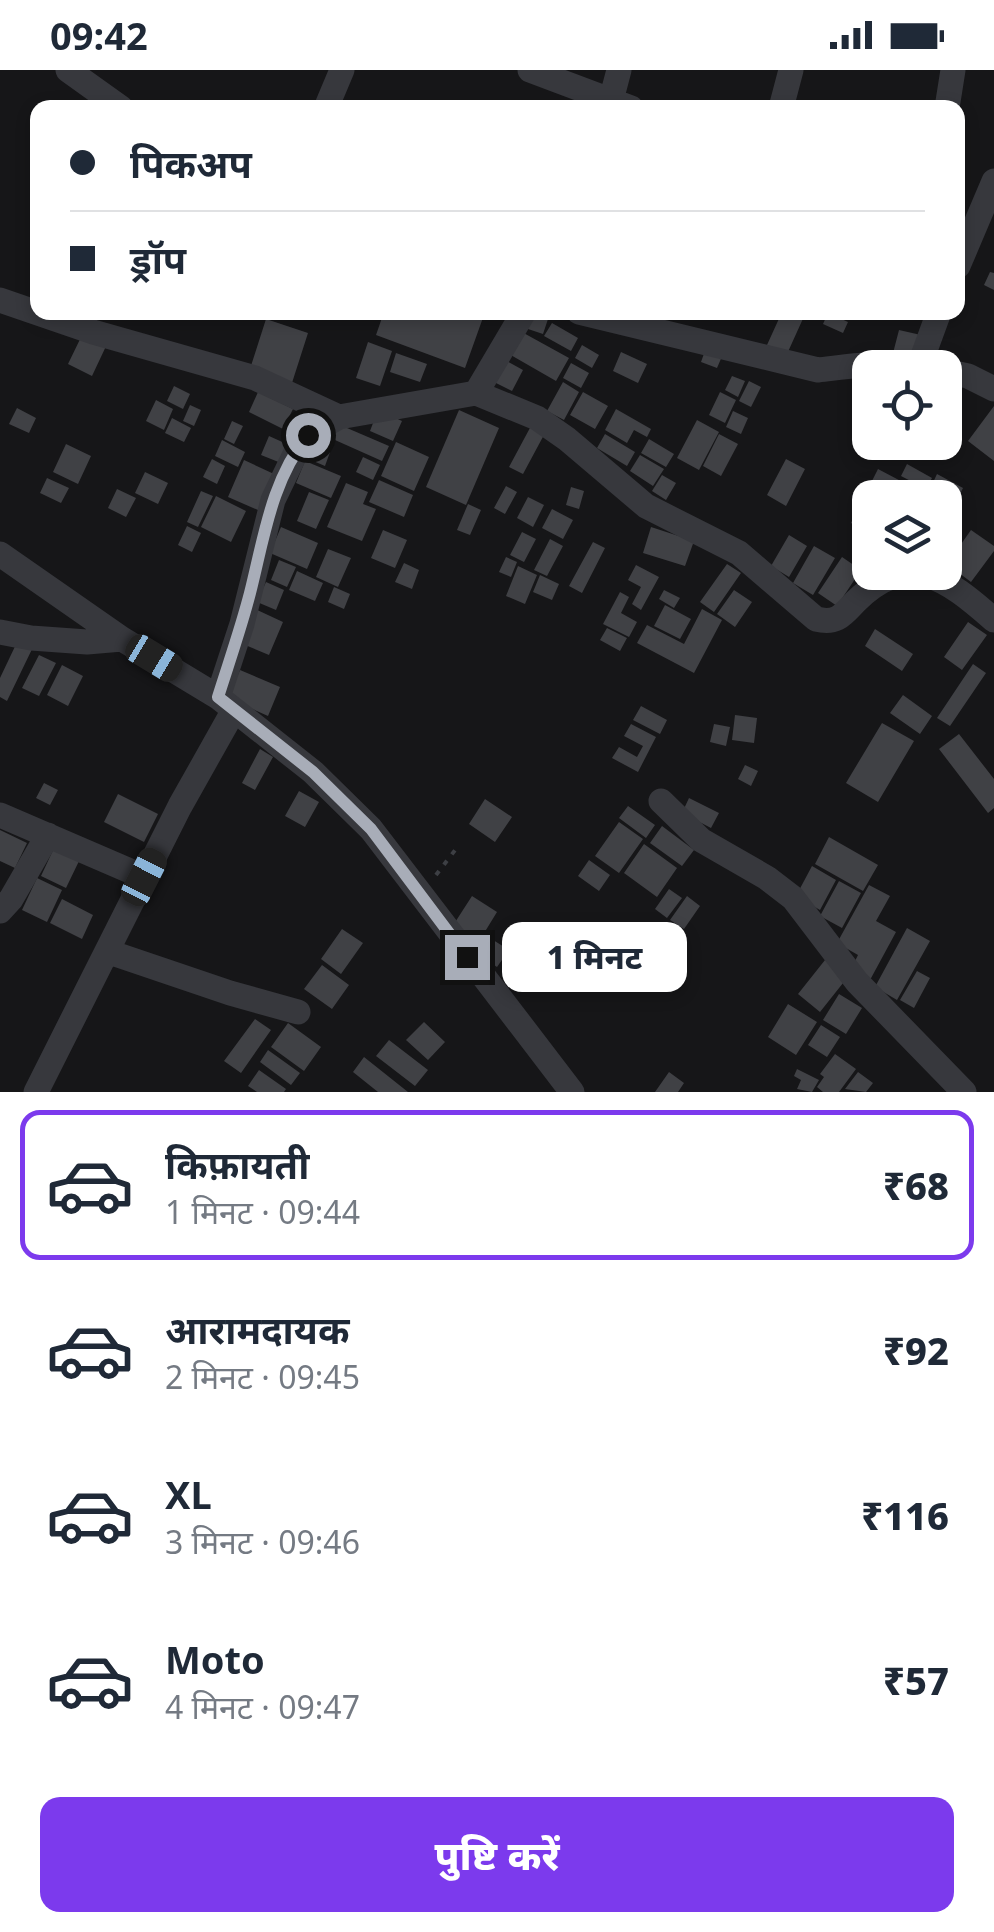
<!DOCTYPE html>
<html lang="hi">
<meta charset="utf-8">
<style>
body{margin:0;font-family:"Noto Sans","Noto Sans Devanagari",sans-serif;background:#f2f2f3;color:#1f2937;height:100vh;display:flex;flex-direction:column;font-size:38px;white-space:nowrap}
*{box-sizing:border-box;margin:0}
p{font-size:32px;color:#747a83}
.icon{flex:none;width:55px;height:55px;fill:none;stroke:currentColor;stroke-width:2;stroke-linecap:round;stroke-linejoin:round}
.map{position:relative;height:1022px;overflow:hidden}
.sheet{display:flex;flex-direction:column;background:#fff;flex:1}
.sheet>*{flex:none}
.banner{position:absolute;left:30px;top:30px;width:935px;height:220px;border-radius:20px;box-shadow:0 5px 15px #0003;display:grid;align-content:center;height:220px;padding:0 40px;background:#fff}
.fabs{position:absolute;left:852px;top:280px;display:grid;gap:20px}
.fabs a{display:grid;place-items:center;width:110px;height:110px;border-radius:20px;background:#fff;box-shadow:0 5px 15px #0003;font-size:50px}
.end{position:absolute;width:45px;height:45px;margin:-22px;border:12px solid #a8adb8;background:#111;box-shadow:0 0 0 5px #111}
.from{border-radius:50%}
.bubble{position:absolute;height:70px;border-radius:20px;background:#fff;box-shadow:0 5px 15px #0003;font-size:32px;font-weight:800;line-height:70px;text-align:center}
.car{position:absolute;width:30px;height:60px;margin:-30px -15px;border-radius:12px;box-shadow:0 0 8px 2px #0007;background:linear-gradient(#222 24%,#8ab4d8 0 40%,#222 0 76%,#8ab4d8 0 86%,#222 0)}
.banner b{display:flex;align-items:center;gap:35px;height:95px;font-size:38px}
.banner b+b{border-top:2px solid #e0e1e3}
.banner i{width:25px;height:25px;background:#1f2937}
ul{padding:18px 0 0;list-style:none}
li{display:flex;align-items:center;gap:30px;height:150px;margin:0 20px 15px;padding:0 20px;border:5px solid transparent;border-radius:20px}
li div{flex:1}
li b{display:block;font-size:38px}
li em{font-style:normal;font-weight:800}
li.current{border-color:#7c3aed}
li>.icon{width:90px;height:90px;stroke-width:1.5}
.primary-button{display:flex;gap:20px;margin-top:auto;padding:20px 40px}
.primary-button a{flex:1;height:115px;border-radius:20px;background:#7c3aed;color:#fff;font-size:40px;font-weight:800;line-height:115px;text-align:center}
.status{display:flex;justify-content:space-between;align-items:center;height:70px;padding:0 50px;background:#fff;direction:ltr}
.status svg{height:28px;fill:currentColor}
.map>svg:first-child{display:block}
.building{fill:#404145}
.lines{fill:none;stroke-linecap:round;stroke-linejoin:round}
.path{stroke:#3d3f44;stroke-width:4;stroke-dasharray:5 8;stroke-linecap:butt}
.street{stroke:#37383d;stroke-width:25}
.route{stroke:#a8adb8;stroke-width:12}
</style>
<div class="status"><b>09:42</b><svg viewBox="0 0 49 12"><path d="M0 12V9h3v3zM5 12V6h3v6zM10 12V3h3v9zM15 12V0h3v12zM26 1h20v11H26zM47 4h2v5h-2z"/></svg></div>
<div class="map">
<svg width="994" height="1022" viewBox="0 0 994 1022">
<rect width="100%" height="100%" fill="#161618"/>
<path class="building" d="M990,202L994,203V220L984,215Z
M384,242H485L465,298L376,265Z
M530,242L549,246L543,264L525,258Z
M782,242H806L787,284L767,275Z
M828,243L848,252L843,263L823,254Z
M266,249L308,263L291,316L249,302Z
M552,253L578,268L571,281L544,266Z
M899,260L921,265L915,292L892,287Z
M84,261L108,272L92,306L68,294Z
M520,261L569,288L556,311L509,284Z
M368,272L392,281L380,316L356,308Z
M582,275L599,285L592,298L575,288Z
M706,278L723,284L717,298L701,292Z
M621,282L647,294L638,313L613,301Z
M396,283L427,294L420,312L390,302Z
M503,289L523,300L512,321L492,311Z
M571,293L589,303L581,318L563,308Z
M732,306L745,311L738,327L725,320Z
M749,311L761,317L751,337L739,331Z
M563,312L579,322L564,350L547,341Z
M174,316L190,324L183,339L167,331Z
M948,316L962,324L945,355V321Z
M258,322L293,339L283,359L249,342Z
M583,322L608,336L595,359L570,345Z
M720,322L736,330L725,353L709,345Z
M870,327V348L861,343Z
M156,330L173,339L164,360L146,351Z
M190,335L201,340L194,356L183,351Z
M994,336V391L968,371Z
M17,338L36,348L29,363L9,354Z
M616,339L651,359L647,367L634,360L627,373L605,360Z
M378,340L402,351L393,371L370,361Z
M459,340L499,358L466,435L426,417Z
M733,341L748,348L741,364L726,357Z
M172,348L191,358L184,372L165,363Z
M697,350L719,362L699,400L677,388Z
M232,351L243,356L234,374L224,369Z
M333,352L389,376L382,391L326,366Z
M531,356L545,363L523,404L509,397Z
M605,364L635,382L627,396L597,378Z
M719,364L738,374L721,406L703,396Z
M269,366L289,375L281,393L261,385Z
M649,369L674,384L666,397L641,383Z
M222,370L245,382L238,397L215,386Z
M396,372L429,387L414,421L381,406Z
M917,372H936L929,386L914,378Z
M66,374L91,386L78,414L53,402Z
M310,374L330,382L325,396L304,387Z
M640,385L664,399L653,416L630,401Z
M363,387L380,395L373,410L356,402Z
M212,389L225,396L217,414L203,407Z
M786,389L805,399L786,436L767,425Z
M244,390L274,404L258,440L228,427Z
M305,391L341,406L331,428L296,413Z
M907,394L932,408L926,419L901,406Z
M878,399L933,428H870V463L851,453Z
M145,402L168,413L158,434L135,423Z
M937,404L963,418L954,436L945,431V428L928,423Z
M662,405L676,413L666,430L652,421Z
M47,408L69,418L61,433L40,423Z
M379,410L413,425L404,447L369,432Z
M346,413L368,422L363,434L376,439L362,471L327,457Z
M506,416L517,422L505,444L494,438Z
M571,417L584,421L579,439L566,435Z
M117,419L136,428L126,447L108,438Z
M201,421L213,426L198,457L187,452Z
M309,422L329,430L316,459L297,451Z
M216,426L246,441L231,472L201,457Z
M528,427L544,435L533,457L517,448Z
M468,434L481,440L470,465L457,460Z
M552,439L573,450L563,469L542,458Z
M187,456L201,463L192,482L178,475Z
M281,457L318,473L307,499L270,483Z
M651,457L694,471L685,496L643,483Z
M383,460L407,470L395,498L371,488Z
M971,460L994,476V481L971,512L947,494Z
M522,462L536,469L524,492L510,485Z
M789,465L807,476L789,507L771,496Z
M550,469L563,476L547,506L534,500Z
M593,472L605,478L582,523L569,516Z
M814,476L835,488L813,525L793,513Z
M328,479L351,488L338,517L316,507Z
M506,487L517,492L511,507L499,502Z
M842,487L861,500L837,536L818,523Z
M279,490L296,497L287,517L271,510Z
M404,493L419,500L412,519L395,512Z
M727,494L741,503L714,542L700,532Z
M636,495L659,507L641,540L632,534L641,517L628,510Z
M518,496L537,505L525,534L506,526Z
M297,501L323,513L315,531L289,520Z
M540,505L559,514L552,530L533,522Z
M266,512L284,520L276,540L257,532Z
M334,517L350,524L344,539L328,532Z
M664,520L680,528L674,538L659,529Z
M734,520L752,532L735,557L717,544Z
M620,522L629,527L621,543L637,552L629,567L603,554Z
M665,535L691,549L680,569L654,556Z
M253,538L283,552L269,585L238,572Z
M702,539L722,550L694,603L637,573L647,555L684,574Z
M968,552L987,565L962,600L944,587Z
M607,558L627,568L620,581L600,570Z
M875,559L913,584L902,601L865,576Z
M19,568L34,575L7,631L0,627V608Z
M39,585L56,593L39,626L22,618Z
M973,594L986,603L950,656L937,648Z
M62,595L83,606L68,636L47,625Z
M240,600L280,617L268,646L228,628Z
M903,625L932,646L920,664L890,643Z
M641,636L667,650L660,664L633,650Z
M735,645L757,648L754,673L732,670Z
M882,653L914,671L878,732L846,713Z
M631,654L656,667L638,702L612,688L619,677L637,687L643,676L624,666Z
M714,654L730,657L726,676L710,672Z
M959,664L994,709V738L988,743L939,679Z
M260,679L273,687L255,720L242,713Z
M745,695L758,701L751,716L738,709Z
M44,713L58,720L50,735L36,728Z
M299,721L319,732L305,757L285,746Z
M118,724L158,744L144,772L104,752Z
M689,728L719,743L711,758L682,743Z
M485,729L512,747L495,772L469,754Z
M628,736L655,755L646,768L619,748Z
M619,752L643,769L619,803L595,786Z
M662,756L694,780L682,796L650,773Z
M0,760L27,773L15,798L0,791Z
M829,767L878,795L863,821L815,794Z
M644,774L677,798L657,827L624,803Z
M55,776L80,789L66,818L41,806Z
M589,790L610,805L599,821L578,806Z
M812,796L836,810L820,840L796,826Z
M37,808L62,820L47,852L22,840Z
M839,811L861,823L842,858L820,846Z
M869,815L890,826L876,851L896,862L870,910L851,899L858,885L837,873Z
M669,819L682,828L667,848L655,839Z
M472,826L497,842L478,873L452,857Z
M687,826L700,836L684,859L670,850Z
M62,829L93,845L82,869L50,853Z
M907,858L930,871L897,930L875,917Z
M342,859L363,873L341,904L321,889Z
M490,868L509,880L497,897L479,885Z
M825,890L847,908L820,942L798,924Z
M322,895L349,915L332,939L304,919Z
M917,901L930,908L914,938L900,930Z
M839,924L862,938L846,964L823,950Z
M788,934L817,952L796,985L768,967Z
M255,949L271,960L241,1003L224,991Z
M424,952L445,972L428,990L406,970Z
M288,953L321,977L304,1001L271,977Z
M821,955L840,967L827,987L808,975Z
M389,970L428,1000L415,1016L376,986Z
M268,980L300,1003L291,1015L260,992Z
M835,984L856,999L839,1022H823L817,1017L824,1007L820,1004Z
M364,987L408,1022H378L353,1002Z
M797,999L819,1010L812,1022L797,1019L801,1010L794,1006Z
M259,1000L286,1019L284,1022H257L248,1016Z
M669,1002L684,1013L678,1022H655Z
M858,1002L873,1013L866,1022L845,1019Z"/>
<g class="lines">
<path class="path" d="M436,805L459,775"/>
<path class="street" d="M68,0L121,38
M530,0L631,38
M326,38L342,0
M609,38L619,0
M781,38L791,0
M947,38L953,0
M958,196L994,111
M0,230L93,262L255,308L339,347
M579,242L818,300C854,296 897,289 933,298
M920,294L939,242
M945,301L968,306L994,319
M476,323L524,242
M0,484L122,569
M0,562L31,568L87,572L122,569L218,627L313,702L371,759L572,1022
M218,627L242,554L273,430L297,380L308,365L339,347L476,323L537,348L567,369L646,436L739,483L816,549C836,554 842,546 855,532C909,479 946,508 994,550
M661,731L701,770L767,808L793,828L857,912L964,1022
M0,745L144,807
M0,841L11,829L48,765
M109,882L230,923L298,942
M36,1022L180,736L234,640"/>
</g>
<g class="lines">
<path class="route" d="M308,365C271,411 264,468 250,523C241,558 229,592 218,627L313,702L371,759L467,887"/>
</g>
</svg>
<div class="fabs">
<a><svg class="icon" aria-label="locate" viewBox="0 0 24 24"><circle cx="12" cy="12" r="6"/><path d="M12 2v4M12 18v4M2 12h4M18 12h4"/></svg></a>
<a><svg class="icon" aria-label="layers" viewBox="0 0 24 24"><path d="M12 4l9 5-9 5-9-5zM3 14l9 5 9-5"/></svg></a>
</div>
<i class="end from" style="left:308px;top:365px"></i>
<i class="end" style="left:467px;top:887px"></i>
<div class="bubble" style="left:502px;top:852px;width:185px">1 मिनट</div>
<i class="car" style="left:154px;top:588px;rotate:121deg"></i>
<i class="car" style="left:144px;top:807px;rotate:27deg"></i>
<div class="banner">
<b><i class="from"></i>पिकअप</b>
<b><i></i>ड्रॉप</b>
</div>
</div>
<section class="sheet">
<ul>
<li class="current"><svg class="icon" aria-label="car" viewBox="0 0 24 24"><path d="M5 17H2v-5l4-1 3-4h7l3 4 3 1v5h-3M9 17h6M6 11h13"/><circle cx="7" cy="17" r="2"/><circle cx="17" cy="17" r="2"/></svg><div><b>किफ़ायती</b><p>1 मिनट · 09:44</p></div><em>₹68</em></li>
<li><svg class="icon" aria-label="car" viewBox="0 0 24 24"><path d="M5 17H2v-5l4-1 3-4h7l3 4 3 1v5h-3M9 17h6M6 11h13"/><circle cx="7" cy="17" r="2"/><circle cx="17" cy="17" r="2"/></svg><div><b>आरामदायक</b><p>2 मिनट · 09:45</p></div><em>₹92</em></li>
<li><svg class="icon" aria-label="car" viewBox="0 0 24 24"><path d="M5 17H2v-5l4-1 3-4h7l3 4 3 1v5h-3M9 17h6M6 11h13"/><circle cx="7" cy="17" r="2"/><circle cx="17" cy="17" r="2"/></svg><div><b>XL</b><p>3 मिनट · 09:46</p></div><em>₹116</em></li>
<li><svg class="icon" aria-label="car" viewBox="0 0 24 24"><path d="M5 17H2v-5l4-1 3-4h7l3 4 3 1v5h-3M9 17h6M6 11h13"/><circle cx="7" cy="17" r="2"/><circle cx="17" cy="17" r="2"/></svg><div><b>Moto</b><p>4 मिनट · 09:47</p></div><em>₹57</em></li>
</ul>
<div class="primary-button"><a>पुष्टि करें</a></div>
</section>
